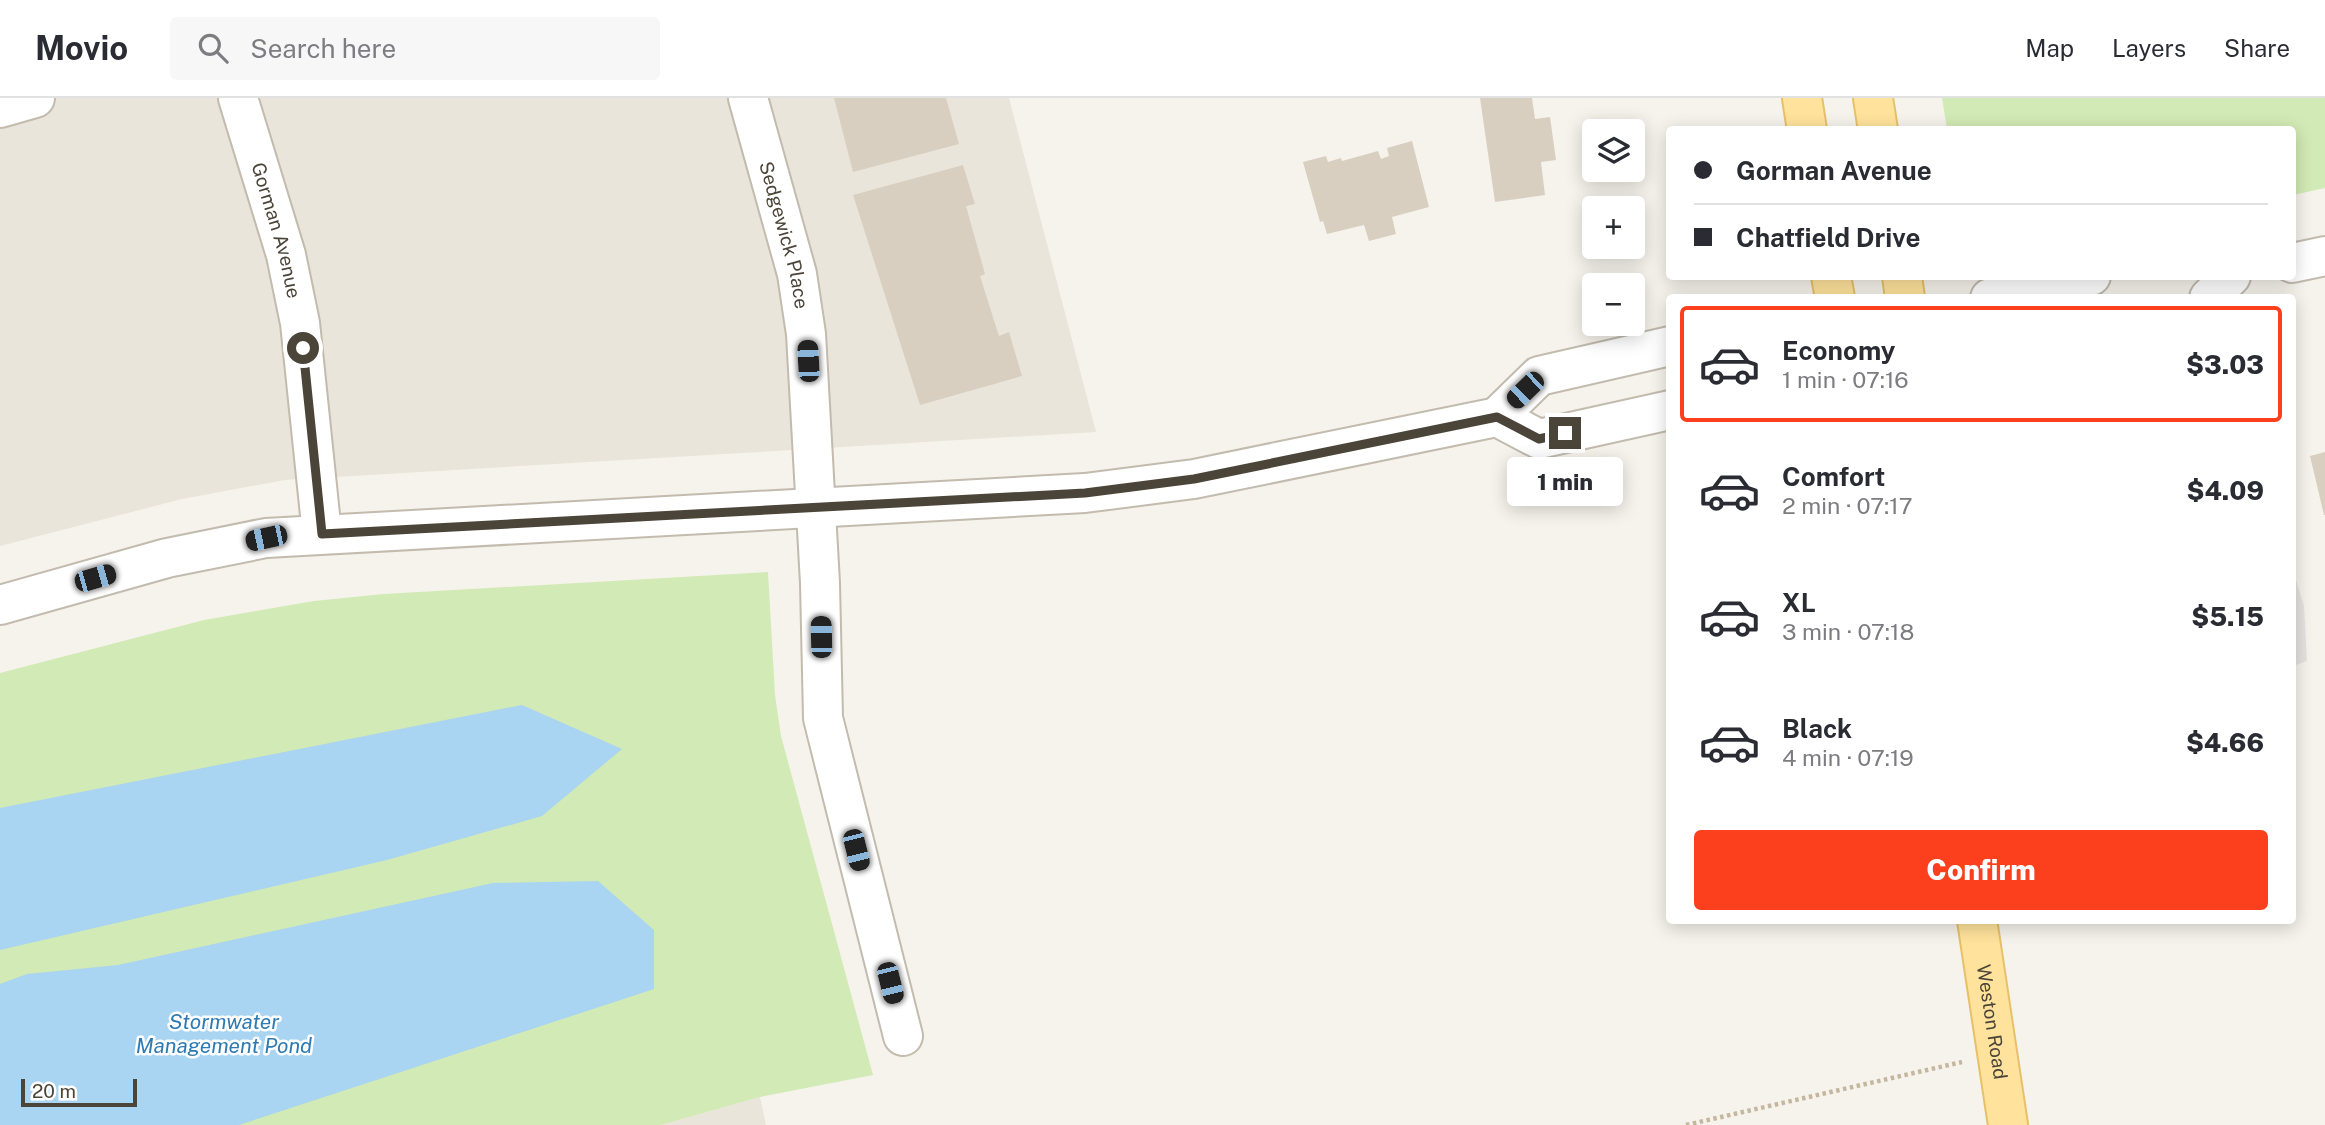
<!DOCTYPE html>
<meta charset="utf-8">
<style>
body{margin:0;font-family:"Public Sans",sans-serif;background:#f7f7f7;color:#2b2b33;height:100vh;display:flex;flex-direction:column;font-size:26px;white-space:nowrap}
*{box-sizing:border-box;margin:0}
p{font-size:23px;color:#7c7c81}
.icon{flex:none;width:38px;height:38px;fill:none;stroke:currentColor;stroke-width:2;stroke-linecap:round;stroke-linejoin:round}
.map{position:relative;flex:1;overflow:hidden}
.sheet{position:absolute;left:1666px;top:196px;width:630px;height:630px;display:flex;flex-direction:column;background:#fff;border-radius:7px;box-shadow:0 4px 18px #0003}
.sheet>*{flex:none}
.guide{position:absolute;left:1666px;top:28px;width:630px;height:154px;border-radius:7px;box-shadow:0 4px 18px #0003;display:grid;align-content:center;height:154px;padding:0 28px;background:#fff}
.fabs{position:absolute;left:1582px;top:21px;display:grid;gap:14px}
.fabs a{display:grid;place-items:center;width:63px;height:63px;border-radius:7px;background:#fff;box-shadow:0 4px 18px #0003;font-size:35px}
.scale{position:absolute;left:21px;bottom:18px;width:116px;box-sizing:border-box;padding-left:7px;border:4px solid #4b4439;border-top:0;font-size:19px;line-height:24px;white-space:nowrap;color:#4b4439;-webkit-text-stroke:5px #fff;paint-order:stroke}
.end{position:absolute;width:32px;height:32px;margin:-16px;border:9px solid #4b4439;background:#fff;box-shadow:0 0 0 4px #fff}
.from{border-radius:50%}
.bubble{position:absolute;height:49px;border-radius:7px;background:#fff;box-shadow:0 4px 18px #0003;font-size:23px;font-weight:800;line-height:49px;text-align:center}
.car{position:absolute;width:21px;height:42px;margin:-21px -10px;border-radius:9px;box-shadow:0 0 5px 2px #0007;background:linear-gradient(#222 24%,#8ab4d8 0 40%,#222 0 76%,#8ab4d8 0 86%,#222 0)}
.guide b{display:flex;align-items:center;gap:24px;height:66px;font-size:26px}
.guide b+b{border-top:2px solid #e1e1e2}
.guide i{width:18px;height:18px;background:#2b2b33}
ul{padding:12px 0 0;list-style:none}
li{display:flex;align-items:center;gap:21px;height:116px;margin:0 14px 10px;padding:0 14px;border:4px solid transparent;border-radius:7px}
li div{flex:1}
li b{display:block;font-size:26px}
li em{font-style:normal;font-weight:800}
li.active{border-color:#fc3f1d}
li>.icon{width:63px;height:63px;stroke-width:1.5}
.cta{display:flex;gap:14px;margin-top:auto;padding:14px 28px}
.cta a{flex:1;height:80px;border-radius:7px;background:#fc3f1d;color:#fff;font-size:28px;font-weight:800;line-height:80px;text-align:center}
header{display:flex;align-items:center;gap:42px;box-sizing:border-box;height:98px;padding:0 35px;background:#fff;border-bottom:2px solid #e1e1e2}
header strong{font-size:33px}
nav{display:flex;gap:38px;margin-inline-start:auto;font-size:24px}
.search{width:490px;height:63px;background:#f7f7f7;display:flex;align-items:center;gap:18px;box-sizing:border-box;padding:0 24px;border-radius:7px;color:#7c7c81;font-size:26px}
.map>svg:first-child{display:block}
.residential{fill:#eae5da}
.green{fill:#d2eab5}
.parking{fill:#e5e3e0}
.water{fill:#a9d4f2}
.building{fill:#d8cfc1}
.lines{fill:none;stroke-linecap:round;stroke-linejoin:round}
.minor-casing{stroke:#c2bbae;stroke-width:42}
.major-casing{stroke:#e6c16a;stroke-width:42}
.path{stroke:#c4b79f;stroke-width:4.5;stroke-dasharray:3.5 3.5;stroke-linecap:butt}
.minor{stroke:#fff;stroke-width:38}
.major{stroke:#ffe39c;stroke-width:38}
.route{stroke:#4b4439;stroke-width:9}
.labels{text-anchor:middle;stroke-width:5;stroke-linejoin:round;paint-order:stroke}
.street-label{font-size:19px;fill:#4b4439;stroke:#fff}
.water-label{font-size:21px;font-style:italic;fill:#2e7ab2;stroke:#fff}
</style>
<header>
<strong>Movio</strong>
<div class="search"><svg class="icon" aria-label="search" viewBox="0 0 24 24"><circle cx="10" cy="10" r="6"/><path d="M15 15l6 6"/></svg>Search here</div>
<nav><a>Map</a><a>Layers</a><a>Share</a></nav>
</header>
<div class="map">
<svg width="2325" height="1027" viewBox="0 0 2325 1027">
<rect width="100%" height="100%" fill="#f6f3ec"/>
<path class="residential" d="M0,0H1009L1096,334L285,382L182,401L0,448Z
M760,999L766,1027H661Z"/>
<path class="green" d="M1942,0H2325V90L2293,97L2292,32L1947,31Z
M768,474L775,597L781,638L873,977L760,999L661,1027H0V575L204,522L314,503L384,496Z"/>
<path class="parking" d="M2292,469L2304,508L2307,563L2293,568Z"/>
<path class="water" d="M522,607L622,651L542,718L387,762L0,852V710Z
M598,783L654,832V891L239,1027H0V886L27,876L118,867L493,785Z"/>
<path class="building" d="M834,0H946L959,46L853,74Z
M1480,0H1532L1535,21L1550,19L1556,62L1541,64L1545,97L1495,104Z
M1412,43L1429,109L1392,119L1396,136L1369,143L1364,127L1327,136L1323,123L1320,124L1303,64L1326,58L1328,64L1341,60L1342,63L1378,53L1381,61L1389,58L1387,50Z
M963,67L975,106L966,108L985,176L980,178L999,238L1009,234L1022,278L920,307L853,97Z
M2325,354V417H2324L2310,358Z"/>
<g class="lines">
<g class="minor-casing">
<g id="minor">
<path id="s1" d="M238,0L286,157L300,225L322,436"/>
<path id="s2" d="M748,0L797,176L806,236L820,485L823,620L903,938"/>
<path d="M0,10L35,0"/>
<path d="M2292,165L2325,158"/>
<path d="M1990,200L2091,178"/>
<path d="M2209,200L2231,178"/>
<path d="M1497,319L1539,341L1670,312"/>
<path d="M0,507L167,460L266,440L1085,395L1194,381L1497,319L1539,278L1670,248"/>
</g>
</g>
<g class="major-casing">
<g id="major">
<path d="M1802,0L1807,32"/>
<path d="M1873,0L1878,32"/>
<path d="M1831,178L1835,200"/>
<path d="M1902,178L1905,200"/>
<path id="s3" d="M1977,822L2008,1027"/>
</g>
</g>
<path class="path" d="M1686,1027L1962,964"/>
<use href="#minor" class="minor"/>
<use href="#major" class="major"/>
</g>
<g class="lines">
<path class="route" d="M303,250L322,436L1085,395L1194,381L1497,319L1539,341L1565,335"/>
</g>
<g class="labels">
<g class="street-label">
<text dy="7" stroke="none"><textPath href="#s1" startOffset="138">Gorman Avenue</textPath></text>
<text dy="7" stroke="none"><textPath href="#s2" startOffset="142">Sedgewick Place</textPath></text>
<text dy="7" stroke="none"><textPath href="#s3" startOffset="103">Weston Road</textPath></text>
</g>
<g class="water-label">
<text x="224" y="931">Stormwater<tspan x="224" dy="24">Management Pond</tspan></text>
</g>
</g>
</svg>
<div class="fabs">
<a><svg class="icon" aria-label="layers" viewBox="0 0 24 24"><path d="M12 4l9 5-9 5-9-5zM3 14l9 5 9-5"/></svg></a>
<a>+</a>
<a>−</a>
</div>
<div class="scale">20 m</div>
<i class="end from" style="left:303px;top:250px"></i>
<i class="end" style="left:1565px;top:335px"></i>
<div class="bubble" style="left:1507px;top:359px;width:116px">1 min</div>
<i class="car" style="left:808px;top:263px;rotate:357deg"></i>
<i class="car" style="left:1525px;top:292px;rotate:226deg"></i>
<i class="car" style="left:266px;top:440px;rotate:258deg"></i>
<i class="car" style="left:95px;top:480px;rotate:74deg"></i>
<i class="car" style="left:821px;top:539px;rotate:359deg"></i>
<i class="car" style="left:856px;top:752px;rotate:166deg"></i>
<i class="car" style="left:890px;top:885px;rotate:166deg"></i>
<div class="guide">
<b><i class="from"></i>Gorman Avenue</b>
<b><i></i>Chatfield Drive</b>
</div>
<section class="sheet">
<ul>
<li class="active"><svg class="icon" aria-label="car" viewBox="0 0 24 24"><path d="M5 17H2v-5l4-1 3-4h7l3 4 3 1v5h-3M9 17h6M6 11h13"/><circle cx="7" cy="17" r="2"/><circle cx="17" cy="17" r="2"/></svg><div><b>Economy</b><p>1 min · 07:16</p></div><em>$3.03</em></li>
<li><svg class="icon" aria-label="car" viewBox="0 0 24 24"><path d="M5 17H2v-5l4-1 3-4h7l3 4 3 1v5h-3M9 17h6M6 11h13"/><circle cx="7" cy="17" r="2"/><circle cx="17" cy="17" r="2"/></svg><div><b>Comfort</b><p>2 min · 07:17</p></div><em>$4.09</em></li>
<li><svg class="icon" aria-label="car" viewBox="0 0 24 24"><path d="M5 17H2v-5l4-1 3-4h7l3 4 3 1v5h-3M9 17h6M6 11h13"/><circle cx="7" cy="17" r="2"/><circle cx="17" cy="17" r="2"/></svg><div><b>XL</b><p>3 min · 07:18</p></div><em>$5.15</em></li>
<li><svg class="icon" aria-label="car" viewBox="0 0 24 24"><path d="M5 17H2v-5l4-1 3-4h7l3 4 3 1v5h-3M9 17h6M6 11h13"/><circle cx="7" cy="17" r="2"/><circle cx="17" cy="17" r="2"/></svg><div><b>Black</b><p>4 min · 07:19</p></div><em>$4.66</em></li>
</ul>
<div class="cta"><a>Confirm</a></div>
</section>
</div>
